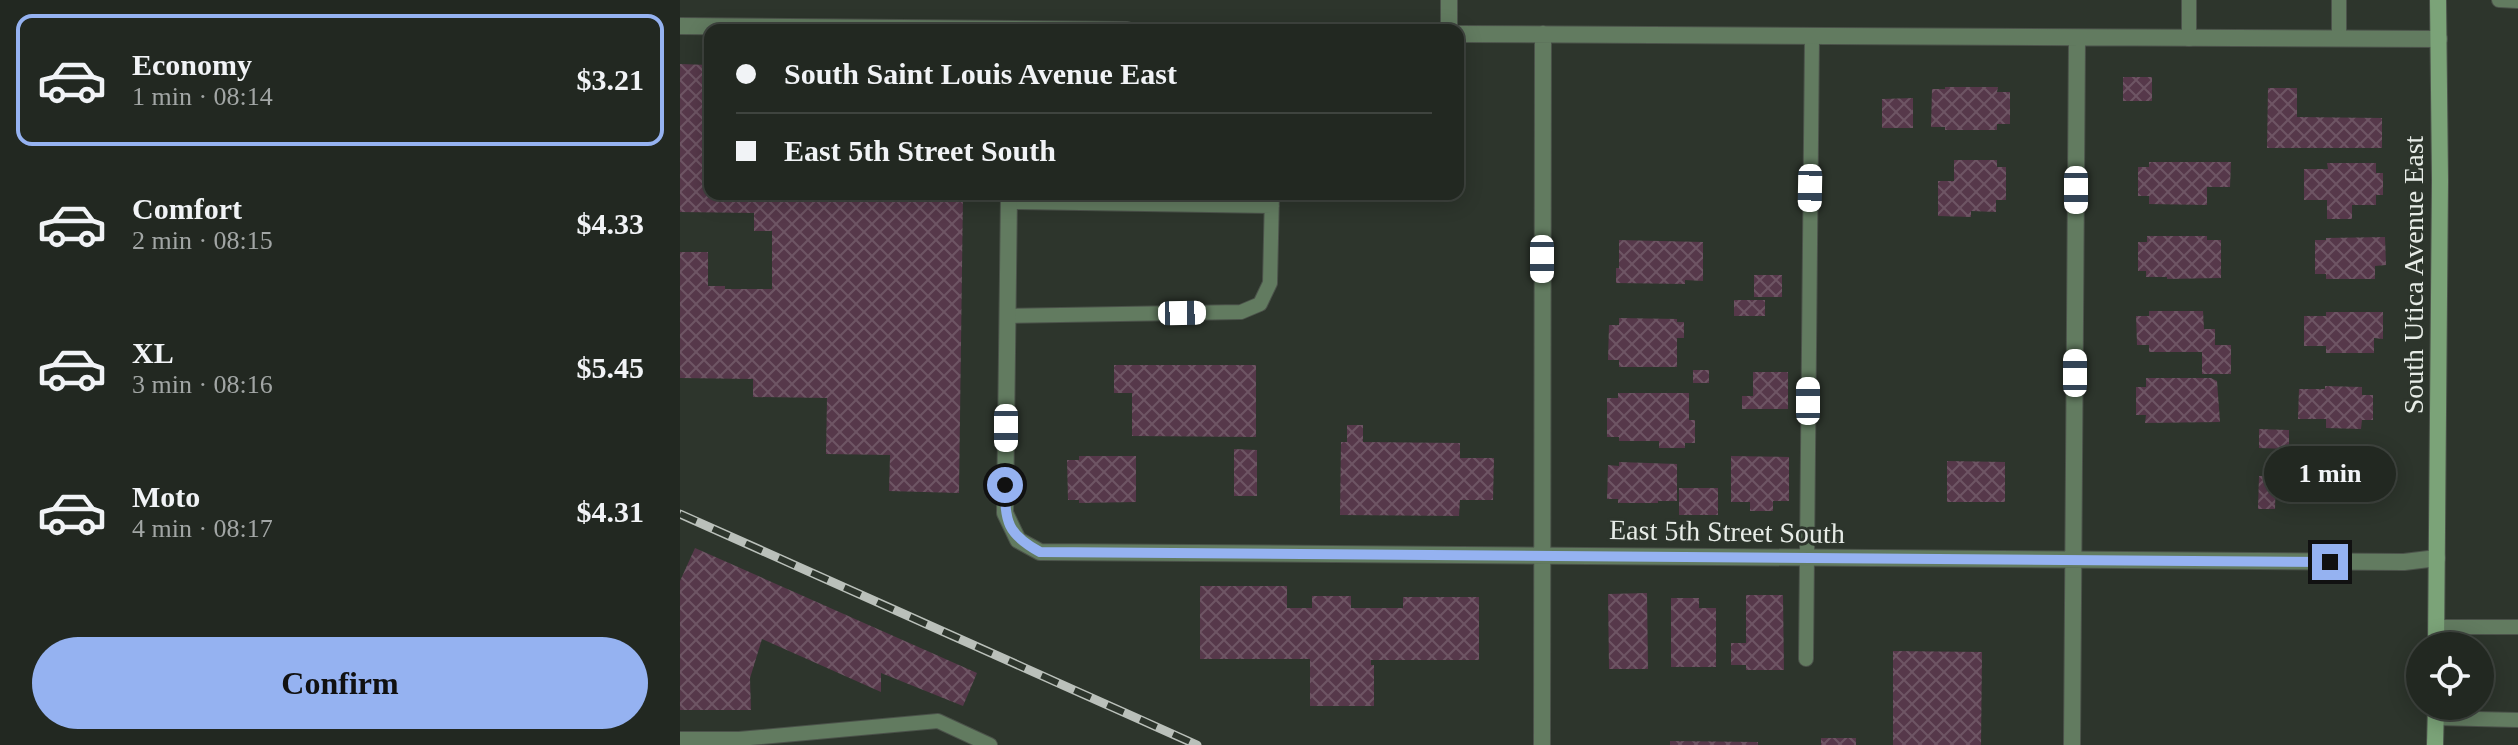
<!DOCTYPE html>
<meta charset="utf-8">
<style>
body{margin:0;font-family:Georgia,serif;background:#2a302a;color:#f1f3f6;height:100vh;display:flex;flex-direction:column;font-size:30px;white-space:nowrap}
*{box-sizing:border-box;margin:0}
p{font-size:26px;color:#a2a6a5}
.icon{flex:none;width:44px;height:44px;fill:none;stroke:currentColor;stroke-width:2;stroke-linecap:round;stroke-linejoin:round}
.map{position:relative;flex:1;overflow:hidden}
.drawer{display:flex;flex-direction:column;background:#222821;width:680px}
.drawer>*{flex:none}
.guide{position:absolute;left:24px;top:24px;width:760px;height:176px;border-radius:16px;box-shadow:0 4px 20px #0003,0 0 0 2px #3f443f;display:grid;align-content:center;height:176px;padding:0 32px;background:#222821}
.tools{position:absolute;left:1726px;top:632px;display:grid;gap:16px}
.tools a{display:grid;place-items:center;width:88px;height:88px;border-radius:50%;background:#222821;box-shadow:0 4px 20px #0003,0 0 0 2px #3f443f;font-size:40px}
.end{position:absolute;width:36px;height:36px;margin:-18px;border:10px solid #95b2f1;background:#111;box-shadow:0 0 0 4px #111}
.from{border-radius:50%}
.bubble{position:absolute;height:56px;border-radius:28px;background:#222821;box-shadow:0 4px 20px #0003,0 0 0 2px #3f443f;font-size:26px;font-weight:700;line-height:56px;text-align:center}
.car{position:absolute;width:24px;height:48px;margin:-24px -12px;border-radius:10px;box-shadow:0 0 6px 2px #0007;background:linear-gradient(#fff 24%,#345 0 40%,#fff 0 76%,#345 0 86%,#fff 0)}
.guide b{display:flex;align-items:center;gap:28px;height:76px;font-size:30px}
.guide b+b{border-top:2px solid #3f443f}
.guide i{width:20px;height:20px;background:#f1f3f6}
ul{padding:14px 0 0;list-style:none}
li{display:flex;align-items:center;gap:24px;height:132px;margin:0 16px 12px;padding:0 16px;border:4px solid transparent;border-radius:16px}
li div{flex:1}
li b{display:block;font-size:30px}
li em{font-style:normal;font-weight:700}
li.selected{border-color:#95b2f1}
li>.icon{width:72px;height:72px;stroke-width:1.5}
.button{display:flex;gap:16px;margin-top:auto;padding:16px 32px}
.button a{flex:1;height:92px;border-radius:48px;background:#95b2f1;color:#111;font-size:32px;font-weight:700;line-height:92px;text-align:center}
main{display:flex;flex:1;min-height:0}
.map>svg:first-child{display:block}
.building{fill:url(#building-cross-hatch)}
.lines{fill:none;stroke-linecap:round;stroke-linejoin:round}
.service-casing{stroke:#4b524a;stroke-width:16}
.minor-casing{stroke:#4b524a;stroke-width:18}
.secondary-casing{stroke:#4b524a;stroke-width:18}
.service{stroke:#627b60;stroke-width:14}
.minor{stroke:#627b60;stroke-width:16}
.secondary{stroke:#7ba378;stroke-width:16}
.rail-casing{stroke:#bac0ba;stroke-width:9}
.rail{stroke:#2d352c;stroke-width:6;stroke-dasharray:18;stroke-linecap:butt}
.route{stroke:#95b2f1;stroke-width:10}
.labels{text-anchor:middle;stroke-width:6;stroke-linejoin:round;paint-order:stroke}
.street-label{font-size:28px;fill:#e7ece7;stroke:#2d352c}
</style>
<main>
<section class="drawer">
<ul>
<li class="selected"><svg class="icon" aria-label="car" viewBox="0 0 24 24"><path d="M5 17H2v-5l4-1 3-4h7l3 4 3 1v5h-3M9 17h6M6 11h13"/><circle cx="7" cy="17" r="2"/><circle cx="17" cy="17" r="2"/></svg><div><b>Economy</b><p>1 min · 08:14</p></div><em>$3.21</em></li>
<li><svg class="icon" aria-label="car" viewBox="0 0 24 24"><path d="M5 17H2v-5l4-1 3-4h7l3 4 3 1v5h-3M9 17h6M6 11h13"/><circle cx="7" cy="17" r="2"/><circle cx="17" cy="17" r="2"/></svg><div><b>Comfort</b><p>2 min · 08:15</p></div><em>$4.33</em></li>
<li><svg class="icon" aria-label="car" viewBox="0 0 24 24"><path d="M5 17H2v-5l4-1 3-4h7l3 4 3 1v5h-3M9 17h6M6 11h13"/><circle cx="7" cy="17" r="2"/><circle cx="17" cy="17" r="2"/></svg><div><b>XL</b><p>3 min · 08:16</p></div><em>$5.45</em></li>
<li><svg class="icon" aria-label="car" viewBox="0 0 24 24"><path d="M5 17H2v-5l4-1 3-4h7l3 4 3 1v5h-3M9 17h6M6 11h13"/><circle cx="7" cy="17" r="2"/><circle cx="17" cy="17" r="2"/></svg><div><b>Moto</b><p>4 min · 08:17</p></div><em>$4.31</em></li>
</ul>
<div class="button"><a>Confirm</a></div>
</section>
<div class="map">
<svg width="1838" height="745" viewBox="0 0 1838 745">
<defs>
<pattern id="building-cross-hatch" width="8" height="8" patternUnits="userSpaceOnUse" patternTransform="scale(2)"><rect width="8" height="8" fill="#56384a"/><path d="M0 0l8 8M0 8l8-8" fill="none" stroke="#6e5564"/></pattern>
</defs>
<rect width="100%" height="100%" fill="#2d352c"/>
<path class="building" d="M0,64L30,65V194H283L279,493L209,491L210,455L146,454L147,398L73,397V379L0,378V252H28V286H45V289H92V231H74V213L0,212Z
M1443,77H1472V101H1443Z
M1265,87H1318L1317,92H1330V124H1317V130H1265V127H1251L1252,89H1265Z
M1588,88H1617V117L1702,118V148H1587Z
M1233,98V128H1202V99Z
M1274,160H1317V167H1326V200H1316V212L1291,211V217L1258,216V181H1274Z
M1469,162H1551L1550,187H1527V205L1469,204V196H1458V167H1469Z
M1647,163H1696V173H1703V195H1696V205H1672V219H1647V200H1624V169H1648Z
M1467,236H1527V240H1541V278L1487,279V277H1466V271H1458V242H1467Z
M1705,237L1706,265L1695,266V279H1646V274H1635V240H1646V238Z
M939,240L1023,242V281L1005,280V284L936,283V268H939Z
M1074,275H1102V297H1074Z
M1054,300H1085V316H1054Z
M1469,311H1523L1524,329H1535V345H1551V374H1522V352H1469V345H1457L1456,316H1469Z
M1646,312H1703V339L1694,338V353H1646V346H1624V316H1646Z
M939,318L997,319V322H1004V338H997V367H939V360H928L929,325H939Z
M434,365H576V437L452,436V393H434Z
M1013,370H1029V383H1013Z
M1073,372H1108V409H1062V396H1073Z
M1466,378H1531L1537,381L1540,422L1465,423L1466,415H1456V387H1466Z
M1645,386L1682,387V395H1693V420H1682L1681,429L1646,428V419H1618L1619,389H1645Z
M938,393H1009V420H1015V443H1005V448H979V441H939V437H927V398H938Z
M667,425H683V442L780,443V458H814L813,500H780L779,516L660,515L661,442H667Z
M1579,429L1609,430V449L1579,448Z
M554,449L577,450V496H554Z
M399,456H456V502L399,503V500H388L387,460H399Z
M1051,456L1109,457V501H1093V511H1070V502H1051Z
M1624,460L1693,461V465H1703V488H1693V502L1623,501Z
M1267,461L1325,462V502H1267Z
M939,462L997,464V501H978V503H938V499H927L928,465L939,466Z
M1579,476H1596L1595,509H1578Z
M999,488H1038V515H999Z
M15,548L297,673L283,706L201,673V692L82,639L70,678L71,710H0V581Z
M520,586H607V608H632V596H671V608H723V597H799V660H691V665H694V706H630V659H520Z
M967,593L968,669H929L928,594Z
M1066,595H1103L1104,670H1066V665H1051V643H1066Z
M991,598H1019V608H1036V667H991Z
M1213,651L1302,652L1301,745H1213Z
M1141,738H1176V745H1141Z
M990,741L1078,742V745H990Z"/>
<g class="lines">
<g class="service-casing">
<path id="service" d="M1509,0V39
M1659,0V39
M1819,0L1838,1
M329,202L592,206
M327,316L561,312L580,304L590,283L592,194
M1757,627H1838
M1126,659L1132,37
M1756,718L1838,720
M0,739H59L258,721L310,745"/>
</g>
<g class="minor-casing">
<path id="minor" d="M769,0V30
M0,26L447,30
M778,34L1759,39
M329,194L325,513L338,540L360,552C815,554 1270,562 1724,562L1757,558
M862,745L863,34
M1392,745L1397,39"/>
</g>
<g class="secondary-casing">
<path id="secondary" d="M1756,646L1760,180L1758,0
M1755,745L1756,706"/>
</g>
<use href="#service" class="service"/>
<use href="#minor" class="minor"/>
<use href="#secondary" class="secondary"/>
<g class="rail-casing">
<path id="rail" d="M0,514L517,745"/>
</g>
<use href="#rail" class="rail"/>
</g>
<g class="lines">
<path class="route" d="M325,485C325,522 327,534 360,552L1650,562"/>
</g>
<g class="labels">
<g class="street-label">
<text transform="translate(1733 275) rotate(-90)" y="10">South Utica Avenue East</text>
<text transform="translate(1047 531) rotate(1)" y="10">East 5th Street South</text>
</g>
</g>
</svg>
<div class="tools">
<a><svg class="icon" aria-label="locate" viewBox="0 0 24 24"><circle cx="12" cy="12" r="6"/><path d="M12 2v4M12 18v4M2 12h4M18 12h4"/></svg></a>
</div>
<i class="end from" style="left:325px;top:485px"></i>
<i class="end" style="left:1650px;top:562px"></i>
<div class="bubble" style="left:1584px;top:446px;width:132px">1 min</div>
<i class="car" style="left:1130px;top:188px;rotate:181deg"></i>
<i class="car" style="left:1396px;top:190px;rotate:180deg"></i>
<i class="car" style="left:862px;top:259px;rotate:180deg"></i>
<i class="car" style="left:502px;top:313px;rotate:89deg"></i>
<i class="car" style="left:1395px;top:373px;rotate:0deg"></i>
<i class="car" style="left:1128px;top:401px;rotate:0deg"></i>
<i class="car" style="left:326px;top:428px;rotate:180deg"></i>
<div class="guide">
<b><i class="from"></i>South Saint Louis Avenue East</b>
<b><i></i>East 5th Street South</b>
</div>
</div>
</main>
